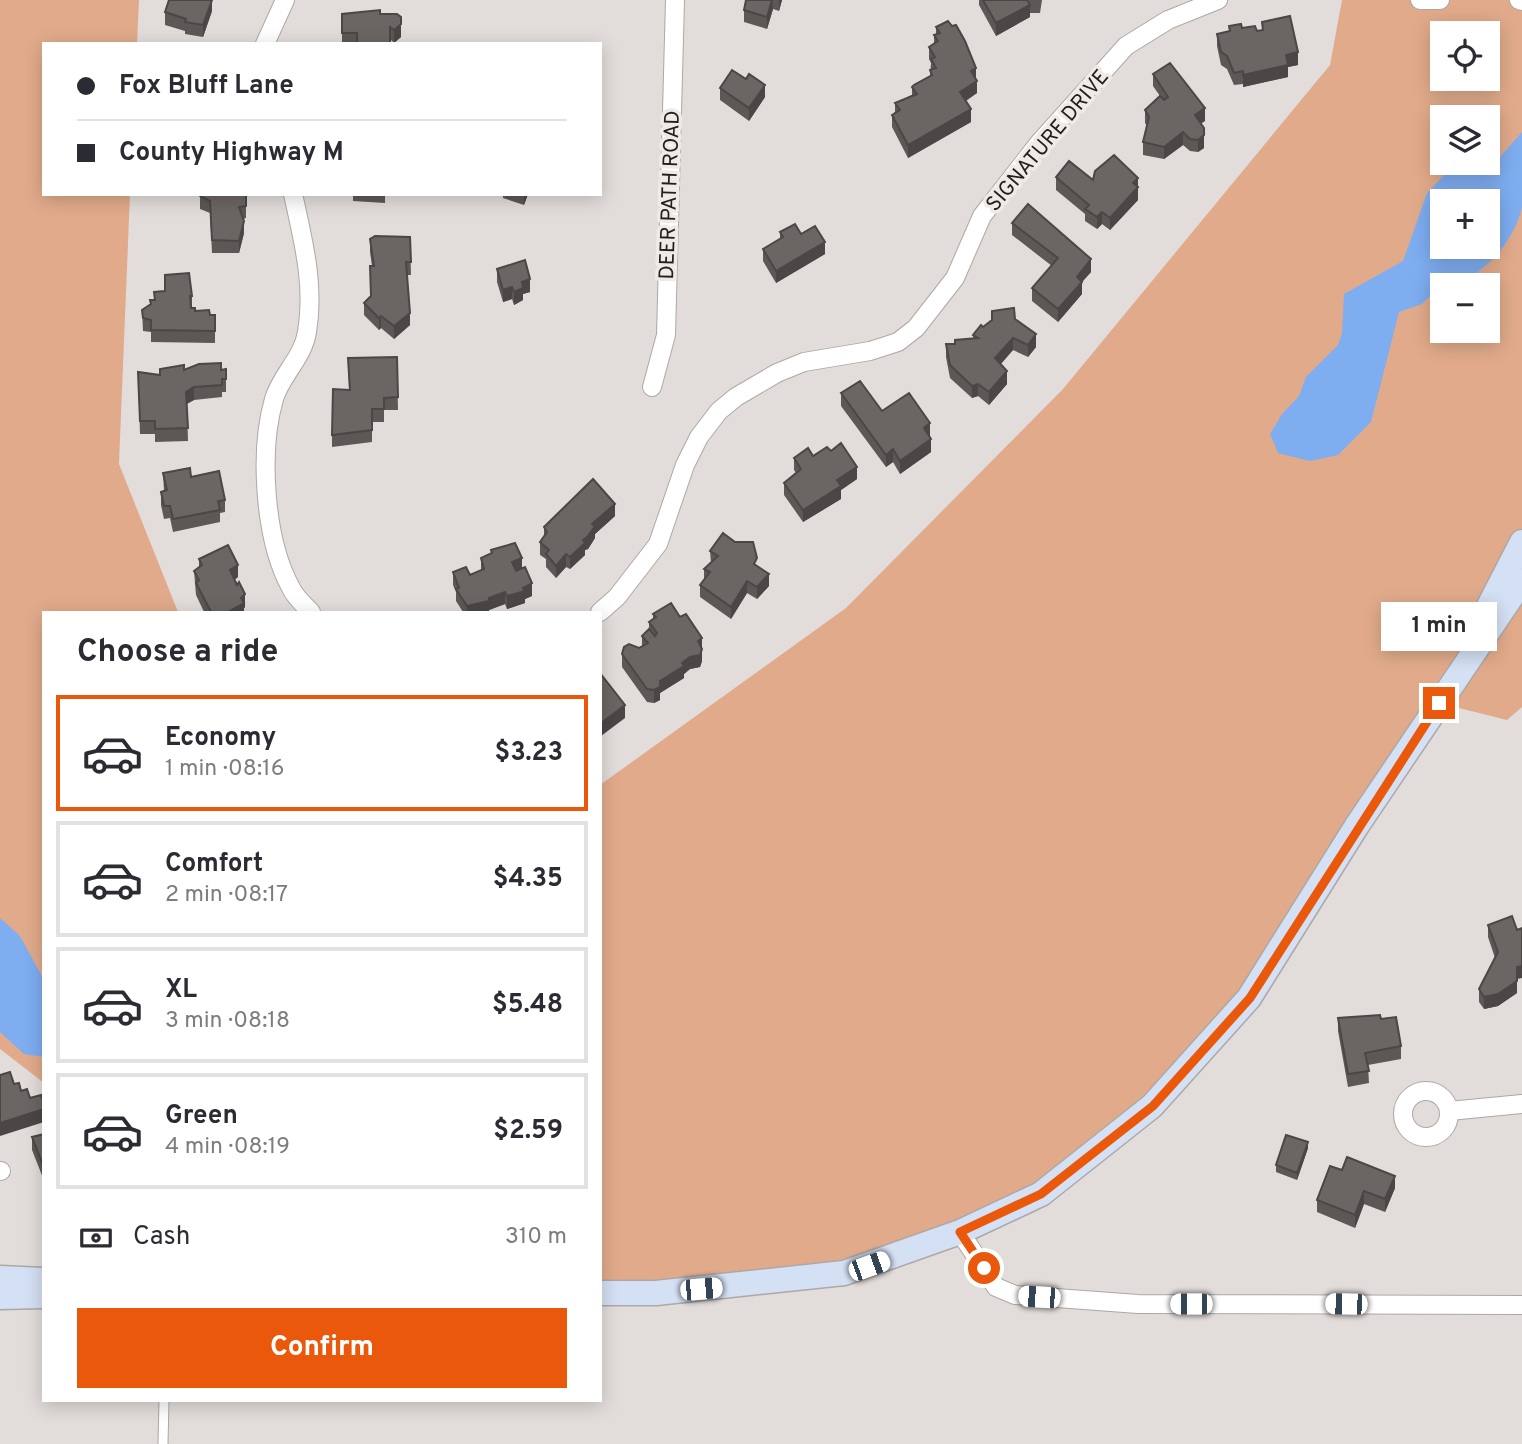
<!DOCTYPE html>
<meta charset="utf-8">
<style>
body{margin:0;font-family:Overpass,sans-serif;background:#f7f7f7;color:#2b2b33;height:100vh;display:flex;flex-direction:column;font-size:26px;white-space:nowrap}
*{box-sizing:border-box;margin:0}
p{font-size:23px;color:#7c7c81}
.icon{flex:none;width:38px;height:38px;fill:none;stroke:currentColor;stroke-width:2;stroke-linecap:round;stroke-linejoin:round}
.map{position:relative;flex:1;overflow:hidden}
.sheet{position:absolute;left:42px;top:611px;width:560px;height:791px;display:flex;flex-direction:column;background:#fff;border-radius:0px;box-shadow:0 4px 18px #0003}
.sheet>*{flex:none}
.guide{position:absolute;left:42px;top:42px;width:560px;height:154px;border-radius:0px;box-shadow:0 4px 18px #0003;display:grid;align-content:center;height:154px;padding:0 35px;background:#fff}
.controls{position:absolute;left:1430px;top:21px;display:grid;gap:14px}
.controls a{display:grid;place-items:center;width:70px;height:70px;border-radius:0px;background:#fff;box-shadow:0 4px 18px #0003;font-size:35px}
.end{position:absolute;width:32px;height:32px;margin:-16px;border:9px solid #ea580c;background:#fff;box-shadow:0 0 0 4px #fff}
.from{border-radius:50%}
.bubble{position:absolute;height:49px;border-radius:0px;background:#fff;box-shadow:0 4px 18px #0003;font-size:23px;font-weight:700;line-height:49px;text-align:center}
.car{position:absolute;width:21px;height:42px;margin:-21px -10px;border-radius:9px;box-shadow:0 0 5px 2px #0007;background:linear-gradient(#fff 24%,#345 0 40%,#fff 0 76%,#345 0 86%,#fff 0)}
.guide b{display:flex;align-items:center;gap:24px;height:66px;font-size:26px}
.guide b+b{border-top:2px solid #e1e1e2}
.guide i{width:18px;height:18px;background:#2b2b33}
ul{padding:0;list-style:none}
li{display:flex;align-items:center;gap:21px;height:116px;margin:0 14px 10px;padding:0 21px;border:4px solid #e1e1e2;border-radius:0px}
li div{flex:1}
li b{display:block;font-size:26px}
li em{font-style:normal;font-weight:700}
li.current{border-color:#ea580c}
li>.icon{width:63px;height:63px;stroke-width:1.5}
h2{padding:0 35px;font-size:32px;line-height:84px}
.pay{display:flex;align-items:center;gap:18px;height:77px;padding:0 35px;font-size:26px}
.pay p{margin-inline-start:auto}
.button{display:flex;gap:14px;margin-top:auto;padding:14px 35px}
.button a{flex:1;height:80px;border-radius:0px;background:#ea580c;color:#fff;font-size:28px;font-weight:700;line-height:80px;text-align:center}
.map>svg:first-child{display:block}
.green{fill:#e1ab8b;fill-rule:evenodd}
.water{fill:#7eadf0;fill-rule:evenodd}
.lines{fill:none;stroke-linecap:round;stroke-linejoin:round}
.service-casing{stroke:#ada8a5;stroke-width:11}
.minor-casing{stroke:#ada8a5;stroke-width:20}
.secondary-casing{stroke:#ada8a5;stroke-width:27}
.service{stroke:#fff;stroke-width:9}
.minor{stroke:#fff;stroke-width:18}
.secondary{stroke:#d4e0f3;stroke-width:24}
.wall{fill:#5c5856}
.shaded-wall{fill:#4b4746}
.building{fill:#6b6664;stroke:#4b4746;stroke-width:2}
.route{stroke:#ea580c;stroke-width:9}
.labels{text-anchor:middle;stroke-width:7;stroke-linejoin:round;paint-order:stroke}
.street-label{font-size:21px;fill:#21201e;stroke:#f0eae7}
</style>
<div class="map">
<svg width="1522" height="1444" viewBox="0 0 1522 1444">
<rect width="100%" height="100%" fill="#e2ddda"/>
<path class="green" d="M0,0H139L137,44H44V194H130L119,464L178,612H44V1083L0,1049Z
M1342,0H1522V707L1507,720L1439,703L1249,998L1041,1194L869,1266L600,1293V785L846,608L1063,389L1330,65ZM1442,33H1488V79H1442ZM1442,117H1488V163H1442ZM1442,201H1488V247H1442ZM1442,285H1488V331H1442Z"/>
<path class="water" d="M1522,132C1522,155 1522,185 1522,207C1515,241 1478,285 1442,285V289L1433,293L1422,304L1399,312L1371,422L1338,455L1310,461L1278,453L1270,434L1282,414L1299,396L1306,377L1338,345L1342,333L1344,294L1403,261L1427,193L1444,175L1498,159ZM1442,201H1488V247H1442Z
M0,918L20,936L44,980V1057L24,1054L0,1032Z"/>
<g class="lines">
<g class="service-casing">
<path id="service" d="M163,1444L164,1400"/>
</g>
<g class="minor-casing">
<path id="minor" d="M1420,0H1440
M1519,0L1522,1
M265,44L285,0
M293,194C303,240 315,285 307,332C303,358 281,375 274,399C259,451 264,539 291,588C295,597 304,605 311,612
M652,387L666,335L675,0
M600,612L617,597L658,544L685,465L699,437L719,411L736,397L777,373L804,362L870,351L898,342L916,328L955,278L982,216L1039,143L1126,46L1168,20L1218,0
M1403 1114a23 23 0 1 1 46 0a23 23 0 1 1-46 0Z
M1449,1111L1522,1104
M0,1171H1
M960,1232L996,1287L1015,1295L1138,1304L1522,1305"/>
</g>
<g class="secondary-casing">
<path id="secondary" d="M1489,606L1522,542
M0,1278L44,1280
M600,1293H656L844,1273L960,1232L1041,1194L1152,1106L1249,998L1356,827L1522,581
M0,1297L44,1296"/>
</g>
<use href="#service" class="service"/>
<use href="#minor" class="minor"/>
<use href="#secondary" class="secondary"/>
</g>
<path class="wall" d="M746,0H782L779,11L773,9L767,29L744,22V10Z
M979,0H1042L1040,13H1030V17L996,36L979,5Z
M212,11L203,37L185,34V31L165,25V12Z
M342,14H380L401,37L394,43L390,39V44H342Z
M1262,22L1298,65L1288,67V77L1243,87V84L1234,85L1227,69L1221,65L1217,46V34L1229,31V26L1257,31L1262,30Z
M936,27L976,79L977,93L966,101L971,122L908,158L892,127V115L895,112V103L912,95V87L930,76L931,63L929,59V47L934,43V35L936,34Z
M1153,74L1205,121L1201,123L1204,140V148L1198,152L1190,151L1183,145L1164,159L1143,155V142L1147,126L1145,123V110L1160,96L1153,86Z
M720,88L765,97L749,121L720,100Z
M1056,177L1093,180L1138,178V200L1110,230L1102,224L1097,229L1085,221V214L1056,190Z
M200,194H246V218L243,219L244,233L239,253H212L210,213L200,209Z
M353,194H385V203L353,201Z
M503,194H528L524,205L503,198Z
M1012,223L1091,272L1082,282V294L1058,322L1032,301V288L1052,266L1012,235Z
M780,232L801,234L825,254L776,283L763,261V249L780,239Z
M410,237L411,275H407L410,325L394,339L381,328L379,330L364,315V303L370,296L372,266L370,252V239Z
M497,269L530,292L523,294V300L514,305L512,299L503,302L497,282Z
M192,296V308L195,311L210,315H215V343L151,342V332L143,331L142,310L150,305Z
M992,311L1015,319L1036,347L1028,357L1013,350L1001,364L1007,384L989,405L978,396L972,398L950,378L946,357V344H955V340L973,338V335L992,320Z
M397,357L398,410H384V422H372V442L332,447V435L349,390L348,358Z
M226,369V392H222V397L194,400L187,404L188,441L155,442V434H140L138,372L160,375L184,370Z
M841,393L882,411L930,436L929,437L931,452L900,474L893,462L886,467L841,406Z
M813,456L857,479L841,490V499L803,522L784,495V483L796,473L794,470V458Z
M163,473L191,477L225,500V512L220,513V522L173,532L170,518L164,519L161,505V492L164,491Z
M615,516L595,534V538L588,549L585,550V555L570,569L566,567L556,578L546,567V559L540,555V542L544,536V527Z
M491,550L522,568L532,596L525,599V603L507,609L505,604L489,610V612H463L456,601V592L453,585V572L470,575L481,570V558L491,554Z
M710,551L757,566L769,586L757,599L747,593L731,619L700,597V585L704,579V569L711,563Z
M199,559L238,577L234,580L245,607L244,608V612H204L196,595L194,571L199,567Z
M653,614L702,661L700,667L690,669L684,674V678L660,693V700L654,703L647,702L622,667V654L642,646V636L649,629V622L653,619Z
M1488,925L1517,930V993L1498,1006L1484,1009L1479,1002V989L1495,958L1488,937Z
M1338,1018L1381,1019L1401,1046V1059L1368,1065L1369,1083L1348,1087L1338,1031Z
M44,1134L43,1178L32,1150V1137Z
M1308,1148L1297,1180L1276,1172V1165Z
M1342,1170L1395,1188L1385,1212L1364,1204L1355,1228L1317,1212V1200Z"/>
<path class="shaded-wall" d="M212,0V11L203,37V25Z
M772,0L773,9L767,29V17Z
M779,0H782L779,11Z
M1030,5V17L996,36V23Z
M401,24V37L394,43V30Z
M1298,52V65L1288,67V77L1243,87V75L1286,55Z
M976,68V80L971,71Z
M977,81V93L960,104V92Z
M765,85V97L749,121V108Z
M1205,108V121L1195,127V115Z
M971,109V122L908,158V145Z
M1204,128V148L1198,152V140Z
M1183,132V145L1164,159V147Z
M1138,178V200L1110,230V218L1133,183Z
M524,194H528L524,205Z
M1102,212V224L1097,229V217Z
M244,221V233L239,253V241Z
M825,242V254L776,283V271Z
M1091,259V272L1082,282V294L1058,322V309L1077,277Z
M530,279V292L523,294V300L514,305V292L522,282Z
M512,287V299L503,302V290Z
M410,313V325L394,339V326Z
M381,316V328L379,330V318Z
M1036,334V347L1028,357V345Z
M1013,338V350L995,370V358Z
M1007,371V384L989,405V392Z
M978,384V396L972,398V386Z
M194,387V400L186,404V392Z
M930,423V436L924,441V428Z
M931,439V452L900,474V461Z
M893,449V462L886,467V455Z
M857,467V479L841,490V499L803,522V510L837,480Z
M615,504V516L595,534V538L588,549L585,550V555L570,569V557L583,540L592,524Z
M566,554V567L556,578V566Z
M522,558V570L512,575V562Z
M238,565V577L230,583V570Z
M769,574V586L757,599V587Z
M747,581V593L731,619V607Z
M532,583V596L525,599V603L507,609V596Z
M505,592V604L489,610V612H467V606Z
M245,594V607L244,608V612H228Z
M702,638V661L700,667L690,669L684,674V678L660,693V700L654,703V690L660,681L682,663L698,641Z
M625,705V718L601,736L600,743V724Z
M1522,966V978L1517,979V967Z
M1517,981V993L1498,1006L1484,1009V997Z
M44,1109V1122L0,1136V1123Z
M1308,1142V1148L1297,1180V1173Z
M1395,1176V1188L1385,1212V1199Z
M1364,1191V1204L1355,1228V1215Z"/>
<path class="building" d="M169,0H212L203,25L185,22L186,19L165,12Z
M746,0H772L767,17L744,10Z
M983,0H1027L1030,5L996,23Z
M380,10V14H397L401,17V24L394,30L390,27V44H357V33H342V14Z
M1290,16L1298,52L1286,55L1288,65L1243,75V71L1234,73L1227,56L1221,52L1217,34L1230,31L1229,26L1241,24L1242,28L1255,26L1257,31L1263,30L1262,22Z
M948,21L952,26L956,25L965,41L976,68L971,71L977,81L960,92L971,109L908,145L892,115L900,110L895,103L917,94L912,87L914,85L932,75L930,70L936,68L931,59L935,57L929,47L938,41L934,35L940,33L936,27Z
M1170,63L1205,108L1195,115L1204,128V135L1198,140L1190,139L1183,132L1164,147L1143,142L1149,117L1145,110L1160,96L1164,100L1168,97L1153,74Z
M732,70L746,79L749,74L765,85L749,108L720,88Z
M1114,155L1138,178L1133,183L1138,187L1110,218L1102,212L1097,217L1085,209L1089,205L1056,177L1069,161L1093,180L1095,171Z
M200,194H246V206L239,207L244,221L239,241L212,240L210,201L200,196Z
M1028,204L1091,259L1077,277L1082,282L1058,309L1032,288L1058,258L1012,223Z
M795,224L801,234L815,226L825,242L776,271L763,249L783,237L780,232Z
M375,236L410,237L411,262H406L410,313L394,326L381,316L379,318L364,303L371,296L370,266H374L370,239Z
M525,260L530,279L522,282L523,288L514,292L512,287L503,290L497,269Z
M189,273L192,296H190L191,308H195V311L209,310L210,315H215V331L151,330V320L143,318L142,310L151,304L150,300H155L154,292L165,291V275Z
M1014,308L1015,319L1036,334L1028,345L1013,338L995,358L1007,371L989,392L978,384L972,386L950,365L946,344H955V340L978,338L973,335L981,325L983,327L992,320V311Z
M397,357L398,397L384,398V409H372V430L332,435L333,389L350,390L348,358Z
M221,363V370L226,369V379H222V385L194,387L186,392L188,428L155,429V421H140L138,372L160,375V369L184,365V370L199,364Z
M860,381L882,411L909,393L930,423L924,428L931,439L900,461L893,449L886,455L841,393Z
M841,443L857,467L837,480L841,486L803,510L784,483L801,469L794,458L808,448L813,456L827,447L831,451Z
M190,468L191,477L219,471L225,500L218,501L220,510L173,519L170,506H164L161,492L167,490L163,473Z
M593,479L615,504L592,524L595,526L588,536L583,540L585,543L570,557L566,554L556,566L546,554L549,550L540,542L547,532L544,527Z
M723,533L735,542H753L757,558L754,564L769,574L757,587L747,581L731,607L700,585L710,572L704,569L718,556L710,551Z
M515,543L522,558L512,562L516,571L525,567L532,583L523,588L525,591L507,596L505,592L489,598V601L467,606L456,589L459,588L453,572L466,567L470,575L484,569L481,558L492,553L491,550Z
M228,545L238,565L230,570L237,585L239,582L245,594L241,598L244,603L228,612H211L196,583L199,580L194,571L202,565L199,559Z
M671,603L680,617L686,614L702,638L698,641L702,649L700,655L690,657L682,663L684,666L660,681V687L654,690L647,689L622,654L624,647L629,644L639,648L648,643L642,636L649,629L655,636L657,633L649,622L656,617L653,614Z
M600,673L625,705L600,724Z
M1512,916L1517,930L1522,928V966L1517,967V981L1498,994L1484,997L1479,989L1498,952L1488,925Z
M1380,1015L1381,1019L1396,1017L1401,1046L1365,1053L1369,1071L1348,1074L1338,1018Z
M10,1072L14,1084L19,1083L21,1091L27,1089L30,1098L41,1095L44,1105V1109L0,1123V1075Z
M44,1134V1165H43L32,1137Z
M1286,1135L1308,1142L1297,1173L1276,1165Z
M1347,1157L1395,1176L1385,1199L1364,1191L1355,1215L1317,1200L1330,1166L1342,1170Z"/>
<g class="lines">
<path class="route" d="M984,1268L960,1232L1041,1194L1153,1106L1250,998L1439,703"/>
</g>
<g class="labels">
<g class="street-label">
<text transform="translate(1047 140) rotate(-50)" y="7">SIGNATURE DRIVE</text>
<text transform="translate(669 195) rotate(-88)" y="7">DEER PATH ROAD</text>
</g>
</g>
</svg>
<div class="controls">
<a><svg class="icon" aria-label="locate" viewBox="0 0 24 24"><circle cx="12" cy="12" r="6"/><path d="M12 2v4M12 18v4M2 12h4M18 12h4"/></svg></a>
<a><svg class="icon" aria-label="layers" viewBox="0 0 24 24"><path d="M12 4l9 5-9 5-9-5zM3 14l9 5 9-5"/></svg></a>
<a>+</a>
<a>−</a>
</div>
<i class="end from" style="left:984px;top:1268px"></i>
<i class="end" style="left:1439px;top:703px"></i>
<div class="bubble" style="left:1381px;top:602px;width:116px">1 min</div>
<i class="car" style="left:869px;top:1266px;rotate:70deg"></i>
<i class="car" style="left:701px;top:1289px;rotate:85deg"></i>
<i class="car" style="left:1039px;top:1297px;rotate:274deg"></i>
<i class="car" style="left:1191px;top:1304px;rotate:270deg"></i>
<i class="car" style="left:1346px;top:1304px;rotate:271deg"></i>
<div class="guide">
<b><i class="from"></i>Fox Bluff Lane</b>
<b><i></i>County Highway M</b>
</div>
<section class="sheet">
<h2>Choose a ride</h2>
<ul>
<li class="current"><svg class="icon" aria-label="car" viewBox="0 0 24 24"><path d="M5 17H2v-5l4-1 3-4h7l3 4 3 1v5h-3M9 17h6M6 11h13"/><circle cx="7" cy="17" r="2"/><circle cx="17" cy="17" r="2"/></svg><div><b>Economy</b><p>1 min · 08:16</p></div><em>$3.23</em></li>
<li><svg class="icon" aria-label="car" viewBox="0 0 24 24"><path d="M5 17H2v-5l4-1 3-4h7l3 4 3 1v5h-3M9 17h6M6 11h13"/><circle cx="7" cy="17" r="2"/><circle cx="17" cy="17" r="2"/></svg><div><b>Comfort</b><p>2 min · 08:17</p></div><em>$4.35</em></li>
<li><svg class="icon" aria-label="car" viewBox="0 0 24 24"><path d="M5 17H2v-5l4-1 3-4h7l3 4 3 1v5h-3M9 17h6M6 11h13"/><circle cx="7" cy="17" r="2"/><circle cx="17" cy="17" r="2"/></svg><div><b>XL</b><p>3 min · 08:18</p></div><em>$5.48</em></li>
<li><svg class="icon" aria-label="car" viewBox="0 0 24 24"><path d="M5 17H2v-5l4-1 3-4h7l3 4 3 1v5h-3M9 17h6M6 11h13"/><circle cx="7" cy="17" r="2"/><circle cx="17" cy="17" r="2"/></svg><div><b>Green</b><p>4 min · 08:19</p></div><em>$2.59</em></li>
</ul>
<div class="pay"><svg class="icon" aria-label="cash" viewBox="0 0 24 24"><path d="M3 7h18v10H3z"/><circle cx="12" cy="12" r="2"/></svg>Cash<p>310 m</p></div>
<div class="button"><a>Confirm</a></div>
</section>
</div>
